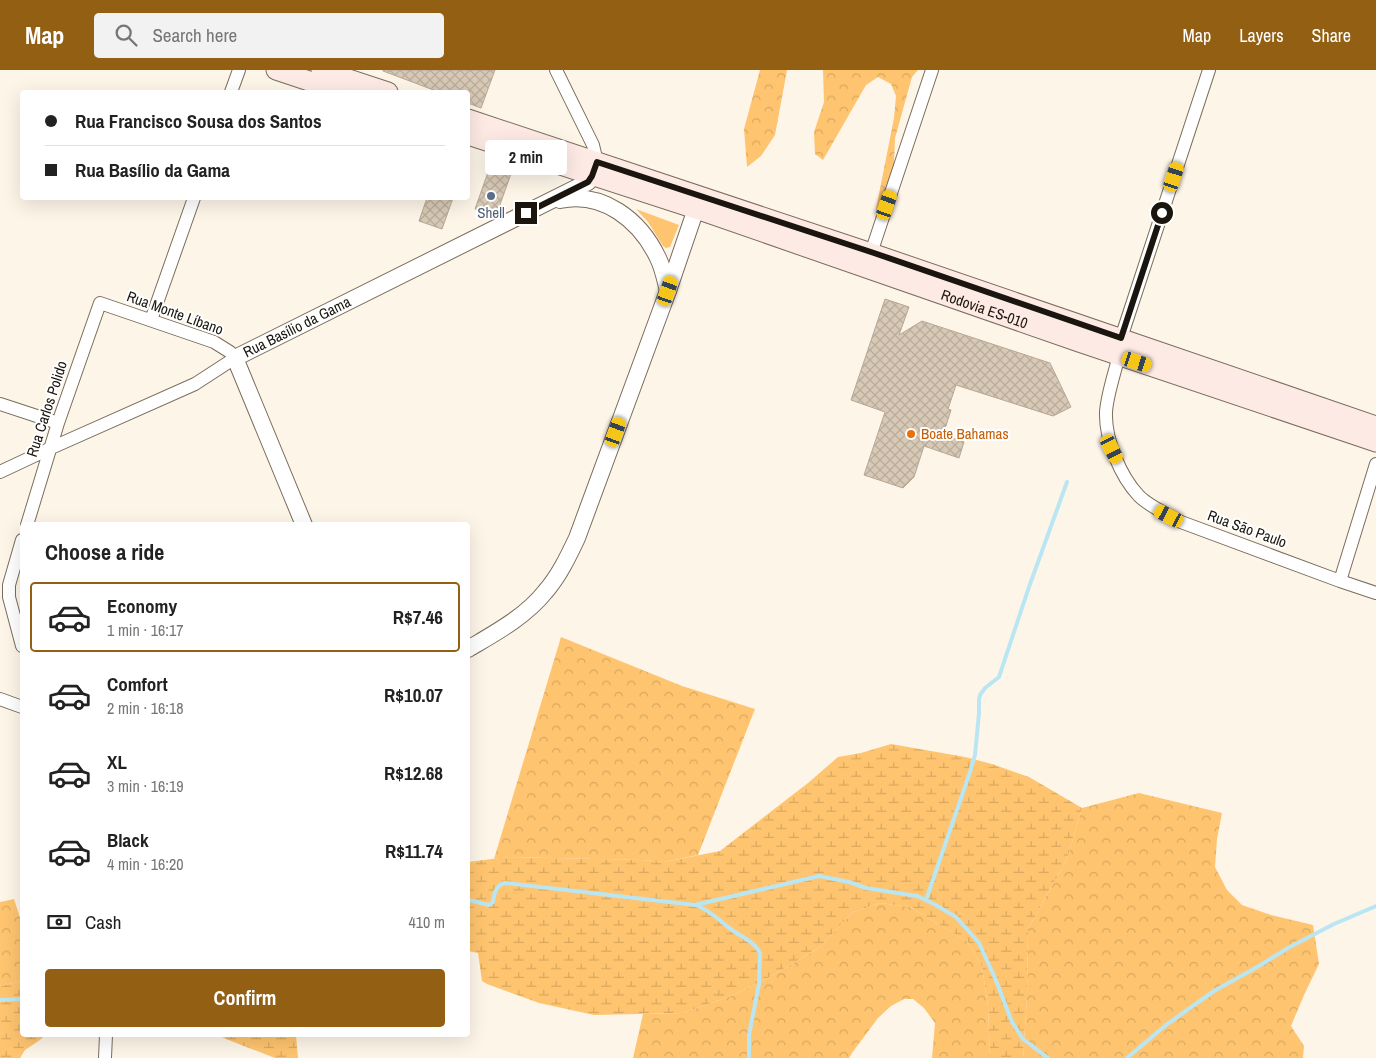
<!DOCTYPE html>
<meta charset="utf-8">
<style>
body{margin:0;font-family:"Archivo Narrow",sans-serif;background:#f2f2f2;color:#222;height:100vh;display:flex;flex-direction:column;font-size:19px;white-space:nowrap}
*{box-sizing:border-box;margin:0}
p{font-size:16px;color:#767676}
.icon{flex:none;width:28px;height:28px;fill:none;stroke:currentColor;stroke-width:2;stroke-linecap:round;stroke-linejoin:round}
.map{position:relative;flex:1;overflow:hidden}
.side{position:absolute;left:20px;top:452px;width:450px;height:515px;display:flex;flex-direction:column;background:#fff;border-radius:5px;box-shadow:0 5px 20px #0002}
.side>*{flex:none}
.banner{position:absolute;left:20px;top:20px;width:450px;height:110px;border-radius:5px;box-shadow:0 5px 20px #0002;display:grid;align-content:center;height:110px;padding:0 25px;background:#fff}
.end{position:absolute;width:22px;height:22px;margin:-11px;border:6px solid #1a150e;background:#fff;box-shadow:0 0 0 2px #fff}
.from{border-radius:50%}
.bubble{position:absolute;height:35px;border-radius:5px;background:#fff;box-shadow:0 5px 20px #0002;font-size:16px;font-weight:700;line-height:35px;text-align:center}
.car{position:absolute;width:15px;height:30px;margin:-15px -8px;border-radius:6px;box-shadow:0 0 4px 1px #0007;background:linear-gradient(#f5c518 24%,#345 0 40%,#f5c518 0 76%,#345 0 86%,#f5c518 0)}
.banner b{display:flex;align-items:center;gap:18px;height:48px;font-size:19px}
.banner b+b{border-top:1px solid #e0e0e0}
.banner i{width:12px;height:12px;background:#222}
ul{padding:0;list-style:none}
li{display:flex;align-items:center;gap:15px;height:70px;margin:0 10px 8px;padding:0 15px;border:2px solid transparent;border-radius:5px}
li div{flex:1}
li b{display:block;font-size:19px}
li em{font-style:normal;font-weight:700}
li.current{border-color:#936013}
li>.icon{width:45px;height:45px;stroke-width:1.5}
h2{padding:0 25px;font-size:22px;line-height:60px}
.pay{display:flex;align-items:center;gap:12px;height:55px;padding:0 25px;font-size:19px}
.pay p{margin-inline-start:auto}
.primary-button{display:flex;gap:10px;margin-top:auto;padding:10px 25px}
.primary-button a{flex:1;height:58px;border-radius:5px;background:#936013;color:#fff;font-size:20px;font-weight:700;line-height:58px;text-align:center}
header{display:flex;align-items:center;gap:30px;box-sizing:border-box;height:70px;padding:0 25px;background:#936013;color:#fff}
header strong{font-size:24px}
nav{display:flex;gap:28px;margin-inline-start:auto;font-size:18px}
.search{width:350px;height:45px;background:#f2f2f2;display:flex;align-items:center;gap:12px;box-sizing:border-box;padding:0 18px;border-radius:5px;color:#767676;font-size:19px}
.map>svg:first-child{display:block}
.green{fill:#fec46f}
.forest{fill:url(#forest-crowns)}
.wetland{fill:url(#wetland-marsh)}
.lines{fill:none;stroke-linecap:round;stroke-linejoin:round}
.stream{stroke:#bae6f4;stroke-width:4}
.building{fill:url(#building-cross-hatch);stroke:#b6a895}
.minor-casing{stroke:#7a6d5c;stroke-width:14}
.tertiary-casing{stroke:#7a6d5c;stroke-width:18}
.secondary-casing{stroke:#7a6d5c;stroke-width:21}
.minor{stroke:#fff;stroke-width:12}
.tertiary{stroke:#fff;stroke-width:16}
.secondary{stroke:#fdeae4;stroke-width:19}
.route{stroke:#1a150e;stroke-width:6}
.service-dot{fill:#5c6f8a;stroke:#fff;stroke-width:2}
.food-dot{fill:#e8710a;stroke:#fff;stroke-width:2}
.labels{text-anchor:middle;stroke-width:4;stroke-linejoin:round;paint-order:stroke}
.service-label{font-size:15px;fill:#4e5e75;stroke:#fff}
.street-label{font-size:15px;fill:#1a150e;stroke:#fff}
.food-label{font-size:15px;fill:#c56008;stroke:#fff;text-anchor:start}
</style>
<header>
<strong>Map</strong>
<div class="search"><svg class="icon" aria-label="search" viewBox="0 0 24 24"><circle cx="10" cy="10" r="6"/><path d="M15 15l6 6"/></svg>Search here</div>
<nav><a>Map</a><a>Layers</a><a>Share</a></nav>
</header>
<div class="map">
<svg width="1376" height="988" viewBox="0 0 1376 988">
<defs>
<pattern id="forest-crowns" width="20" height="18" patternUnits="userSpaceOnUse" patternTransform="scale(1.25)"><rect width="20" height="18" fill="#fec46f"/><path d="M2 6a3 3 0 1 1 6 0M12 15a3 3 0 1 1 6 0" fill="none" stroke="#d9a85f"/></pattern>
<pattern id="wetland-marsh" width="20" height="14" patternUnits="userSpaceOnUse" patternTransform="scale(1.25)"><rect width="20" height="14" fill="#fec46f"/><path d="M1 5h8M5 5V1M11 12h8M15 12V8" fill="none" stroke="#d9a85f"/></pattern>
<pattern id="building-cross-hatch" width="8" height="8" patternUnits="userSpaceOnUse" patternTransform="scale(1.25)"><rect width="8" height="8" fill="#d8c9b6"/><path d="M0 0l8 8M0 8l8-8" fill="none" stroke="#b9ac9b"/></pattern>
</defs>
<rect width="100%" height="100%" fill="#fef5e9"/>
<path class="green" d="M636,139L679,155L670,177L666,178L663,176L648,152Z"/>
<path class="forest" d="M760,0H787L775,65L761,86L747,97L744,59Z
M823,0H918L912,7L895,68L892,143L882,148L876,139L894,48L896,26L891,14L878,7L866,15L823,90L815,84L814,62L824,32Z
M561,567L682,616L755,639L698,785L664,792L642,790L508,787L494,789Z
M1139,723L1222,743L1217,769L1215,797L1227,820L1242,835L1271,845L1313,855L1319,894L1304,925L1291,956L1304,976L1303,988H1023L1027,927L1028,859L1067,789L1082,738Z
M14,829L22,854V911L0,916V832Z
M880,833L910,837L968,872L982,897L988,936L990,988H932L935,953L924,938L913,929H904L891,936L878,948L852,983L849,988H633L643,944L683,943L731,926L766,909L819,878L853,842Z"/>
<path class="wetland" d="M891,674L965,687L992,694L1029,707L1082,738L1067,789L1028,859L1027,927L1023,988H990L988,936L982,897L968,872L910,837L880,833L853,842L819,878L766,909L731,926L683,943L594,945L539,933L487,914L482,911L478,883L468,881V792L508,787L642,790L664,792L720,781L808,713L838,687L861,683Z
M22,911V965H45L40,970L25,980L20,988H0V916Z
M218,965H296L298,988H275L226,969Z"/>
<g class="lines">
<path class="stream" d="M468,830L489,835L493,832C494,824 496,815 505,813L695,835L819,806L849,812L866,818L917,826L934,834L956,847L974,867L979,873L995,908L1012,952L1023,969L1048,988
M926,830L970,702L975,685L979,643V630L980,625L985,618L999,607L1029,517L1067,412
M696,835C713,842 718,850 732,860C742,867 755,872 760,883L759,914L749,965V988
M0,930L22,929
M1127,988L1166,955L1214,921L1259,896L1288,878L1334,854L1376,836"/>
</g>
<path class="building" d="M383,0H495L481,38L468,33V22H439L383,1Z
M492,91L513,98L496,146L475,139Z
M427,128H453L442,159L419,151Z
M885,229L909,237L899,265L922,251L1050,293L1071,337L1053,346L956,315L948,339L951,340L943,365L964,372L959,388L924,376L914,407L903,418L864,405L885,342L851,330Z"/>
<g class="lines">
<g class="minor-casing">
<path id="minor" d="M556,0L593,75L597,92
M231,22L239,0
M871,183L932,0
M151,250L194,128
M1121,268L1209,0
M1119,285C1115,302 1107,325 1106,342C1105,369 1120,406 1139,426C1150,437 1167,444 1181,452L1340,511L1376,523
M0,334L58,353
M0,402L51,378L195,314L235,288L230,282L214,272L100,233L58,353L27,455
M22,470L9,515V527L22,576
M1340,511L1376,394
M0,629L22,637
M105,988L106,965"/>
</g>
<g class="tertiary-casing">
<g id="tertiary">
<path d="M560,130C603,121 640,150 658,188C663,198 665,209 668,221"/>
<path id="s1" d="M304,455L235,288L588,112L592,107L595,96"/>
<path d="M468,579C495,563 525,547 545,522C559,506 568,487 577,468L668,221L700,127"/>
</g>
</g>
<g class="secondary-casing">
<g id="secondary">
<path d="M276,0L342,22"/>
<path d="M321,0L388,22"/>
<path d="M468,49L871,183L1376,356"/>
<path id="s2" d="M468,65L705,142L1079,272L1376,372"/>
</g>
</g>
<use href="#minor" class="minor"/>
<use href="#tertiary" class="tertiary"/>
<use href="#secondary" class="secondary"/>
</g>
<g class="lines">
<path class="route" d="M526,143L588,112L592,106L597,92L871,182L1121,268L1162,143"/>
</g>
<circle class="service-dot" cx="491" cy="126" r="5"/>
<circle class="food-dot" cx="911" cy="364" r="5"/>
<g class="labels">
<g class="service-label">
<text x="491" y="148">Shell</text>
</g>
<g class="street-label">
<text dy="5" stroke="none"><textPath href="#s2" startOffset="545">Rodovia ES-010</textPath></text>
<text transform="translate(175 243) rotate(20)" y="5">Rua Monte Líbano</text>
<text dy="5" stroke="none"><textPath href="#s1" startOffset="250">Rua Basílio da Gama</textPath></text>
<text transform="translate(47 339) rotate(-72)" y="5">Rua Carlos Polido</text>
<text transform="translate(1247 459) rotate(20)" y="5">Rua São Paulo</text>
</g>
<g class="food-label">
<text x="921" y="369">Boate Bahamas</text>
</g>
</g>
</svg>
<i class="end from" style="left:1162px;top:143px"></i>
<i class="end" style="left:526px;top:143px"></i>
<div class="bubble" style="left:485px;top:70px;width:82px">2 min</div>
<i class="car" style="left:1174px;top:107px;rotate:18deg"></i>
<i class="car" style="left:887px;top:135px;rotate:19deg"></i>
<i class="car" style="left:668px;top:221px;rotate:19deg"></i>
<i class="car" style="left:1137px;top:292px;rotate:108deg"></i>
<i class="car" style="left:616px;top:362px;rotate:20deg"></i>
<i class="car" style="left:1112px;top:379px;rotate:153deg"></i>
<i class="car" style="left:1169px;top:446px;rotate:297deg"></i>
<div class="banner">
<b><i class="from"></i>Rua Francisco Sousa dos Santos</b>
<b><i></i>Rua Basílio da Gama</b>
</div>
<section class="side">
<h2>Choose a ride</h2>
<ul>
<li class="current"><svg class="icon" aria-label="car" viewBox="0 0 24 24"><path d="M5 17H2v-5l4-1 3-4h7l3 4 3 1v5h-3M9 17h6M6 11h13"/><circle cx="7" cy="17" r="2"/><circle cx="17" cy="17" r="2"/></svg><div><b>Economy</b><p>1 min · 16:17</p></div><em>R$7.46</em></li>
<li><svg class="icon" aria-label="car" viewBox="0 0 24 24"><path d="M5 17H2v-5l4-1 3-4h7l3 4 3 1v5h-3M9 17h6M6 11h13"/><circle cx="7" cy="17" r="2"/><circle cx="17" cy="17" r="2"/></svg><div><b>Comfort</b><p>2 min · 16:18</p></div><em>R$10.07</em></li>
<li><svg class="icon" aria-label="car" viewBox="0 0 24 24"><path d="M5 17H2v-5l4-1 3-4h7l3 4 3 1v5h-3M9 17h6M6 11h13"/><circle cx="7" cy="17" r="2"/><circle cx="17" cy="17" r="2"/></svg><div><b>XL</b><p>3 min · 16:19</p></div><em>R$12.68</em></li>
<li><svg class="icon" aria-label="car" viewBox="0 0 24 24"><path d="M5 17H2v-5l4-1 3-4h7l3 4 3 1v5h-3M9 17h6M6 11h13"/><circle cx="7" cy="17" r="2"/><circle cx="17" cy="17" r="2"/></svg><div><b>Black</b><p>4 min · 16:20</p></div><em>R$11.74</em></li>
</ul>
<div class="pay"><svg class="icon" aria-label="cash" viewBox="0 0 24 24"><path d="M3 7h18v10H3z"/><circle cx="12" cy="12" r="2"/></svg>Cash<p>410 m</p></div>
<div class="primary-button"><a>Confirm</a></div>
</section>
</div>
